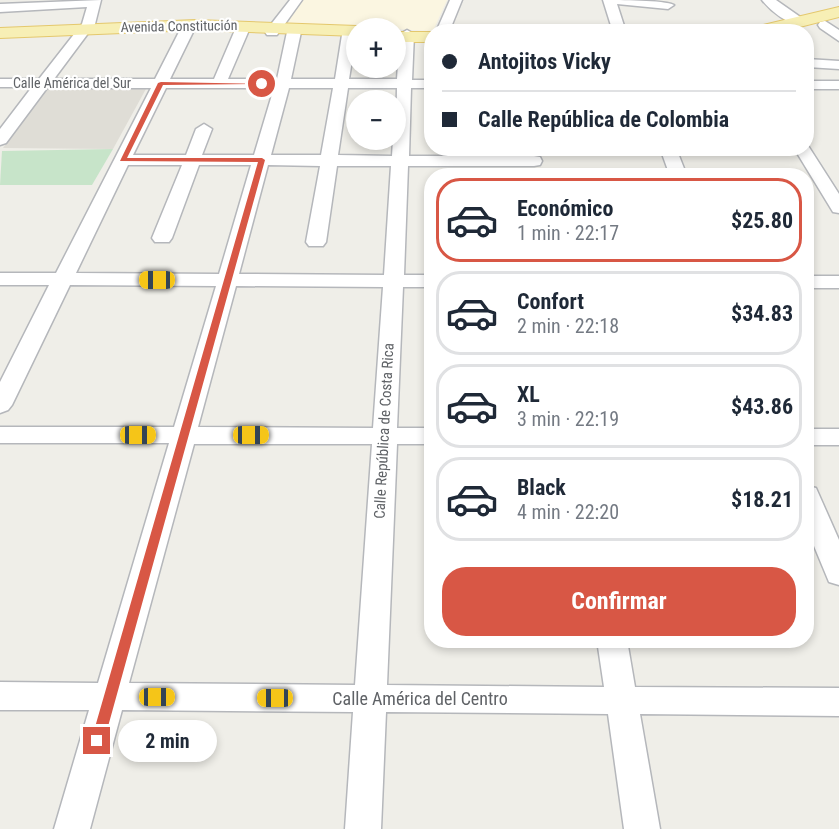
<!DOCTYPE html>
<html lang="es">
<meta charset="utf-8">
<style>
body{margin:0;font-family:"Roboto Condensed",sans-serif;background:#f6f6f7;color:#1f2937;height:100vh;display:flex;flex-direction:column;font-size:22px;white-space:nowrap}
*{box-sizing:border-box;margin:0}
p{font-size:20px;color:#747a83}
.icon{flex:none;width:33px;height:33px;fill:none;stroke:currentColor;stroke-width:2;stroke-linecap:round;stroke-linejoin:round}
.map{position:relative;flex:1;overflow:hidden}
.drawer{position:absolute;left:424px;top:168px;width:390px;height:480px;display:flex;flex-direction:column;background:#fff;border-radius:24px;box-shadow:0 3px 9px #0003}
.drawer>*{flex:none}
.top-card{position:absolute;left:424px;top:24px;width:390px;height:132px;border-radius:24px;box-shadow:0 3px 9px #0003;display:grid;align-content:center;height:132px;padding:0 18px;background:#fff}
.fabs{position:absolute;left:346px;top:18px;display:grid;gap:12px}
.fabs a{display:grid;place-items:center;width:60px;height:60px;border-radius:50%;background:#fff;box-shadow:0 3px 9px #0003;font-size:30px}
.end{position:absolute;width:27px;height:27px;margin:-14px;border:8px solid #d85745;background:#fff;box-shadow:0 0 0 3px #fff}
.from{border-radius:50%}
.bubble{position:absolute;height:42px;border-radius:21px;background:#fff;box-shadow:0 3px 9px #0003;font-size:20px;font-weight:700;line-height:42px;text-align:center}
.car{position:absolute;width:18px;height:36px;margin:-18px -9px;border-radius:8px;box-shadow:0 0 4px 2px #0007;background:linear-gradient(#f5c518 24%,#345 0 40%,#f5c518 0 76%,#345 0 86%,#f5c518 0)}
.top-card b{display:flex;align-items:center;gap:21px;height:57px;font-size:22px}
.top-card b+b{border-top:2px solid #e0e1e3}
.top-card i{width:15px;height:15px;background:#1f2937}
ul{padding:10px 0 0;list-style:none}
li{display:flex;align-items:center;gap:18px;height:84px;margin:0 12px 9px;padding:0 6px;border:3px solid #e0e1e3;border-radius:24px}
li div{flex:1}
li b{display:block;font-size:22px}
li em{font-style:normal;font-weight:700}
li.selected{border-color:#d85745}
li>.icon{width:54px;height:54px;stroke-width:1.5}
.primary-button{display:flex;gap:12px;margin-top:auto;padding:12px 18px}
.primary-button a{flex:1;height:69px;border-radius:24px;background:#d85745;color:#fff;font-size:24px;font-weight:700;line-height:69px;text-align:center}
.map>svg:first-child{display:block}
.commercial{fill:#fbf6e1}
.education{fill:#dfddd6}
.green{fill:#c7e4c9}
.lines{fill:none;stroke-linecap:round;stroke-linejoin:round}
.minor-casing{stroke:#b5b7bb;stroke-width:3}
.major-casing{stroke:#e4c86d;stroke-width:2}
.minor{fill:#fff;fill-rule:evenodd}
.major{fill:#f7efb5;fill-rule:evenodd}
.route{fill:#d85745}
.labels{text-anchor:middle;stroke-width:4.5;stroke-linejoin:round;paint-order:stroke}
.far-street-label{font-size:14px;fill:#5f6266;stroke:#fff}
.street-label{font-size:15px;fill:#5f6266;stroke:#fff}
.near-street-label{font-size:18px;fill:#5f6266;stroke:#fff}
</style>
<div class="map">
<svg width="839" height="829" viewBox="0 0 839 829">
<rect width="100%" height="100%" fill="#efeee8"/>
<path class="commercial" d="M303,0H447L433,31L285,24Z"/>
<path class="education" d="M48,85L147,87L113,149L3,148Z"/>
<path class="green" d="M113,149L92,185H0L2,151Z"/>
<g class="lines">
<g class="minor-casing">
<path id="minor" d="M101,0L95,24L54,79H155L180,30L187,26L194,30L170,79H214L235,30L242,26L249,30L228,79H277L287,32L294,28L301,32L291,79H335L342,35L349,31L356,35L349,79H397L400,34L407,30L414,34L412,80H432V88H411L409,156H534L540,157L542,161L540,165L534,166H408L404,275H432V287H403L397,428H432V444H397L387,685L604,687L597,640H627L635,687L839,688V716L640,714L660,829H624L608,714L386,712L381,829H345L353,712L122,710L90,829H54L89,710H0V682L98,683L169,443H0V427H174L216,286L70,285L12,405L8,410L0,413V382L49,285H0V273H56L151,88H47L6,143L0,145V129L32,87H0V79H39L82,24L87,7L0,12V4ZM166,88H274L254,155H202L212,129L204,124L196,129L186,155H133ZM289,88H333L321,155H271ZM348,88H397L396,140H393L392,156L338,155ZM128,165H182L152,238L155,242H169L172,238L199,165H251L219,274L76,273ZM268,165L320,166L306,242L309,246H323L326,242L337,166H391L384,275L239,274ZM236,286L383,287L373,428L198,427ZM194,444H372L355,685L129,683Z
M290,0H302L277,35H267L265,32Z
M450,0H462L449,32H436Z
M603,0C619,0 664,0 674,5L668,9L617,4L626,32H613Z
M762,0H776L806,21L804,24C789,27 770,10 762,0Z
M825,21L839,30V41L820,28L818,25L820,22Z
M807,59L839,61V69L807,67Z
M807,81H839V89H807Z
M807,144L839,194V213L833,212L794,148H807Z
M660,148H676L687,176H670Z
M807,276H839V288H807Z
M807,429H839V445H807Z
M807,486L816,488L839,540V585L829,582L807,529Z"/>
</g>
<g class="major-casing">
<path id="major" d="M839,7V17L780,32H748L750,28Z
M196,20L357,26L364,28H357V36L196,30L0,38V28Z
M396,32H432V42H396Z"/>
</g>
<use href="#minor" class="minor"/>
<use href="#major" class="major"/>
</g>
<path class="route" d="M161,82L265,84L163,85L127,158H262L265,160L104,741L102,745L97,747L93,745L91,741L258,162L120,161L158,83Z"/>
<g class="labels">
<g class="far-street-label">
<text transform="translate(179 26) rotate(-1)" y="5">Avenida Constitución</text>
<text x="72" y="88">Calle América del Sur</text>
</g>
<g class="street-label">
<text transform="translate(384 431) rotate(-87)" y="5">Calle República de Costa Rica</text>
</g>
<g class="near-street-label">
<text x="420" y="705">Calle América del Centro</text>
</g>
</g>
</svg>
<div class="fabs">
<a>+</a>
<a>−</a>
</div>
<i class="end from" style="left:262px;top:84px"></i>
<i class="end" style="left:97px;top:741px"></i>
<div class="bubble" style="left:118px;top:720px;width:99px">2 min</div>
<i class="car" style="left:157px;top:280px;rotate:270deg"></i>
<i class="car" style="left:138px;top:435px;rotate:90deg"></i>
<i class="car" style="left:251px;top:435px;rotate:90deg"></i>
<i class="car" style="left:157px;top:697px;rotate:90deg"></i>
<i class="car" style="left:275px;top:698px;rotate:270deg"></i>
<div class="top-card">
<b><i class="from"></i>Antojitos Vicky</b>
<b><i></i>Calle República de Colombia</b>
</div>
<section class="drawer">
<ul>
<li class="selected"><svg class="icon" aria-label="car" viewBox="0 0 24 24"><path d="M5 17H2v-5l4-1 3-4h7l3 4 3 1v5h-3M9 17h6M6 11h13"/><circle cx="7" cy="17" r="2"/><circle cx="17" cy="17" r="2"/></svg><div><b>Económico</b><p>1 min · 22:17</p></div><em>$25.80</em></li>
<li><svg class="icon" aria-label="car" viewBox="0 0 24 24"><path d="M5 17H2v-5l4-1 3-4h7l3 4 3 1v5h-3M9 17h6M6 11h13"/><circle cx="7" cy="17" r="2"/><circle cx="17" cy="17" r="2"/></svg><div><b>Confort</b><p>2 min · 22:18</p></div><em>$34.83</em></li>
<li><svg class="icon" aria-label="car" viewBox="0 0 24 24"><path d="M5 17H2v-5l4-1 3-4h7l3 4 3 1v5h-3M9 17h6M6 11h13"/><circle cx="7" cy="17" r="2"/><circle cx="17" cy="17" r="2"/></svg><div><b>XL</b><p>3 min · 22:19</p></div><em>$43.86</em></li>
<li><svg class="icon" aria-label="car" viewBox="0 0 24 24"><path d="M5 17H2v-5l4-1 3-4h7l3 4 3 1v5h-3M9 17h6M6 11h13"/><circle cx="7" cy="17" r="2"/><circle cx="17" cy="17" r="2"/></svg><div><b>Black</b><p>4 min · 22:20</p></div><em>$18.21</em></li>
</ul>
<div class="primary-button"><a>Confirmar</a></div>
</section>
</div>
